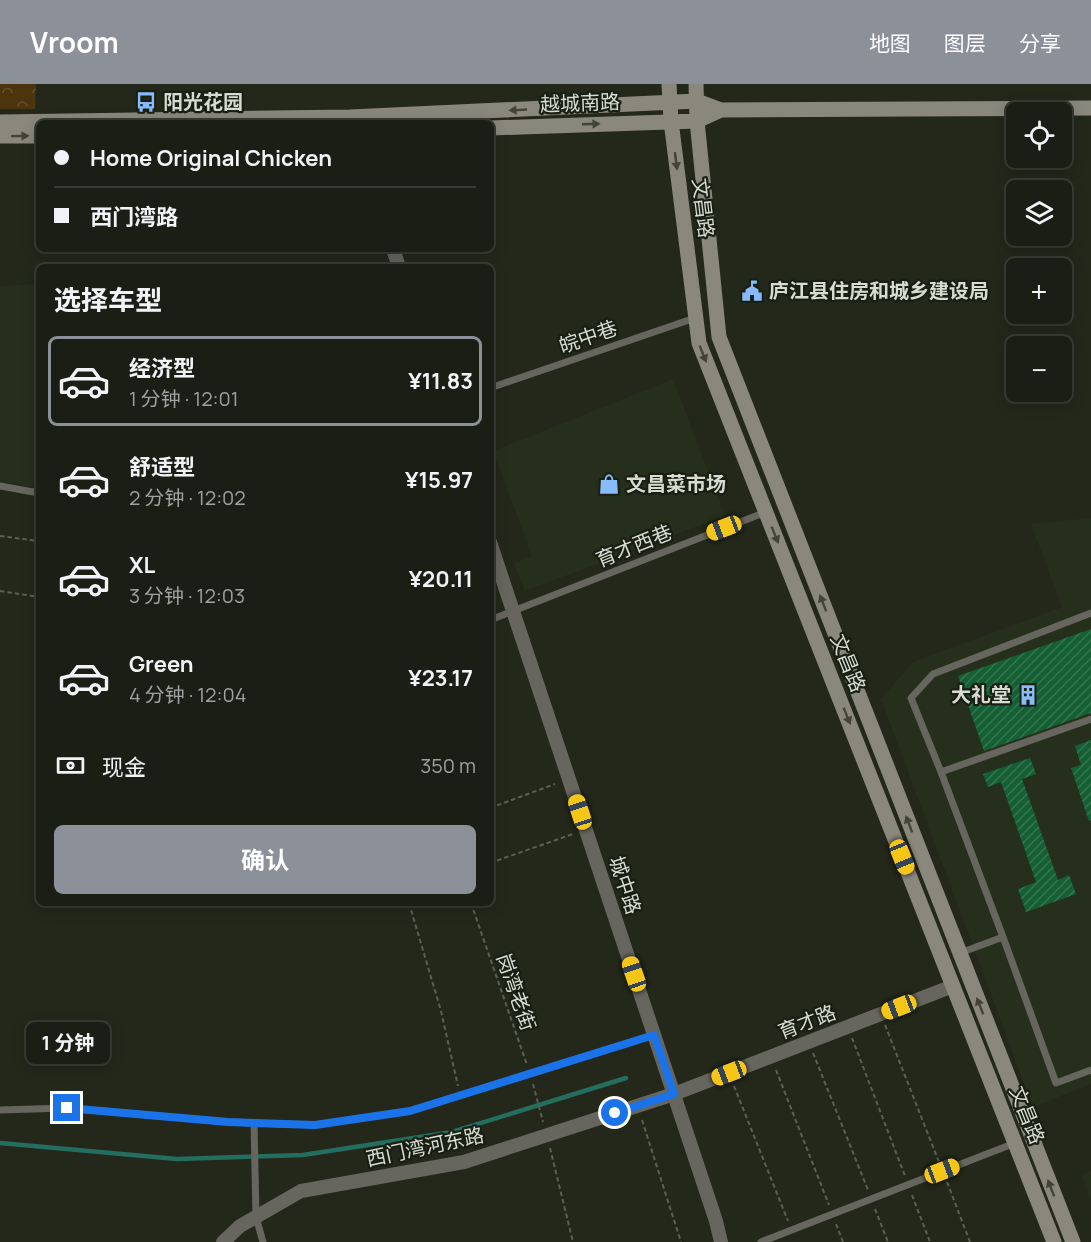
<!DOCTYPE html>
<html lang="zh">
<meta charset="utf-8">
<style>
body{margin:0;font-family:Manrope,"Noto Sans SC",sans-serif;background:#23271d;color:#f1f3f6;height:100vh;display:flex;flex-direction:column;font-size:22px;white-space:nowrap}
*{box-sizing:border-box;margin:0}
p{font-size:20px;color:#9fa2a0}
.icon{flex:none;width:33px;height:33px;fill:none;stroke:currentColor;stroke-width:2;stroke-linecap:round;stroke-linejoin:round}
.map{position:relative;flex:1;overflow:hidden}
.sheet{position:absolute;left:36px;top:180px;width:458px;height:642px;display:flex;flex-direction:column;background:#1a1e14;border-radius:9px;box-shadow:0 3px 15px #0003,0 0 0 2px #383c34}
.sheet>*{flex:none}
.banner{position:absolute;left:36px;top:36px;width:458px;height:132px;border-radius:9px;box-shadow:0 3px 15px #0003,0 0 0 2px #383c34;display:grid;align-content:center;height:132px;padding:0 18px;background:#1a1e14}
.tools{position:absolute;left:1006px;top:18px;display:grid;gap:12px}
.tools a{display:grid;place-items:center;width:66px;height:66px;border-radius:9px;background:#1a1e14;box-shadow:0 3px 15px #0003,0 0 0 2px #383c34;font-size:30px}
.end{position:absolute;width:27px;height:27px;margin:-14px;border:8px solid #1a73e8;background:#fff;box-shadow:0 0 0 3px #fff}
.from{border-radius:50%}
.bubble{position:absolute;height:42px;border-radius:9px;background:#1a1e14;box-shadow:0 3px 15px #0003,0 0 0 2px #383c34;font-size:20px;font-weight:700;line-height:42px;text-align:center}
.car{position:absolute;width:18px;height:36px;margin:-18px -9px;border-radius:8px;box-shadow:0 0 4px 2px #0007;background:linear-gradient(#f5c518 24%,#345 0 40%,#f5c518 0 76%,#345 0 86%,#f5c518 0)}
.banner b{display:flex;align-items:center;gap:21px;height:57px;font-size:22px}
.banner b+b{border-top:2px solid #383c34}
.banner i{width:15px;height:15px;background:#f1f3f6}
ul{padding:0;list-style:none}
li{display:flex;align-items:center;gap:18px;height:90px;margin:0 12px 9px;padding:0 6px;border:3px solid transparent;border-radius:9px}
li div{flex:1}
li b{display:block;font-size:22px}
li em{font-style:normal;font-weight:700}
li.current{border-color:#8c9099}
li>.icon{width:54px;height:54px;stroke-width:1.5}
h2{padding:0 18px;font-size:27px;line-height:72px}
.pay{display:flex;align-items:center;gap:15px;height:66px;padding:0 18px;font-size:22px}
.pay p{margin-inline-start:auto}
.cta{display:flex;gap:12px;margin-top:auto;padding:12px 18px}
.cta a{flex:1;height:69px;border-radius:9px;background:#8c9099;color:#fff;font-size:24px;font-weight:700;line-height:69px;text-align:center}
header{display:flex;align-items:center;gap:36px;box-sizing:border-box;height:84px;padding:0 30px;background:#8c9099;color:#fff}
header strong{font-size:28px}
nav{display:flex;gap:33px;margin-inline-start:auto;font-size:21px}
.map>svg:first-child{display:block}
.built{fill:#262f1c}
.park{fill:url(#park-crowns)}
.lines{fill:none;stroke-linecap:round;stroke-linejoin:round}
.stream{stroke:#246e60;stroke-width:4.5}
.building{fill:url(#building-hatch)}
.path{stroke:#5b6054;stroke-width:2;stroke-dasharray:4.5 3;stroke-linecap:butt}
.lane{stroke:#66655e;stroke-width:7}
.street{stroke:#66655e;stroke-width:14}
.secondary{stroke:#8a887d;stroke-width:15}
.oneway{fill:#414437}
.route{stroke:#1a73e8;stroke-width:8}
.labels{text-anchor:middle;stroke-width:4.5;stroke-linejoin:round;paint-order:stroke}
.poi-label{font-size:20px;font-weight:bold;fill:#d7dbd2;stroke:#191f12;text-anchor:start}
.street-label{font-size:20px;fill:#d7dbd2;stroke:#191f12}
</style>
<header>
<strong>Vroom</strong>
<nav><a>地图</a><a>图层</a><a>分享</a></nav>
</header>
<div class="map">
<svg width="1091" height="1158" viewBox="0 0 1091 1158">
<defs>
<pattern id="park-crowns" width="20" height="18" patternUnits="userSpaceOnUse" patternTransform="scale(1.5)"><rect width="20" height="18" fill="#4c340d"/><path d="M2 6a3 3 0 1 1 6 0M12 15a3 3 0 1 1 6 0" fill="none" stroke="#65512f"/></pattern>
<pattern id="building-hatch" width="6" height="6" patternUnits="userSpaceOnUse" patternTransform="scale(1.5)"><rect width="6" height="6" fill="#145f33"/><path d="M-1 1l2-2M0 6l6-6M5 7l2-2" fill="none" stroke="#357550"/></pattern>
</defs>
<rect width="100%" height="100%" fill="#23281b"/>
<path class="built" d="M39,200V404L0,397V202Z
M673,295L725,432L525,507L514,479L532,472L493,367Z
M1091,434V1000L1033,1023L881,615L913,578L1062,523L1031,440Z
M1091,1087V1116L1081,1091Z"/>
<path class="park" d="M0,0H36L35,25H0Z"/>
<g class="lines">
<path class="stream" d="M0,1059L177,1075L303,1071L452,1048L626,994"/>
</g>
<path class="building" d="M1091,545V629L984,667L958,592Z
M1091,656V736L1089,737L1071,684L1081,681L1075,662Z
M1030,674L1036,690L1022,695L1058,796L1069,791L1076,810L1026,828L1018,805L1036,798L1001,698L988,703L983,690Z"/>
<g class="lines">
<path class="path" d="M0,452L39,457
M0,507L39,513
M490,724L555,700
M490,779L573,750
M409,819L441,927L458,1002
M471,819L527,981
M885,941L939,1078
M852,954L905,1092
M813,969L868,1106
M776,986L829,1121
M533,1000L543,1038
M734,1002L788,1137
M642,1036L681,1158
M550,1064L573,1158
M947,1098L970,1158
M912,1111L930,1158
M875,1125L888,1158
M836,1140L843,1158"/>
<path class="lane" d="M490,304L695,234
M0,402L39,409
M490,536L766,428
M941,688L911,614L933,590L1091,529
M1003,853L941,688L1091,635
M960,869L1003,853L1056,999L1091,986
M0,1026L67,1024L228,1038L315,1041L410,1027L654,951
M254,1039L256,1133L263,1158
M761,1158L1015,1059"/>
<path class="street" d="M393,165L399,183
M490,458L716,1137L721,1158
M223,1158L240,1142L301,1107L464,1078L674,1010L953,902"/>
<path class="secondary" d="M669,0L671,37L699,259L1054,1158
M696,0L697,37L719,253L1073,1158
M0,38L350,33L697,17L721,26L1091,24
M490,44L697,37L721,26
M0,52H39"/>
</g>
<defs><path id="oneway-solid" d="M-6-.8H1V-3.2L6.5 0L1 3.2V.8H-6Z" transform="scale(1.5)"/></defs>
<g class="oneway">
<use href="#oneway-solid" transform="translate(518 26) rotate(177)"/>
<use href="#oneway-solid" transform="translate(591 40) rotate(-2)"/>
<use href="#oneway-solid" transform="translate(20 52) rotate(-1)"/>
<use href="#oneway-solid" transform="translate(676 77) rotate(83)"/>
<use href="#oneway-solid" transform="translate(703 270) rotate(68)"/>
<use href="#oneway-solid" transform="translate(775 451) rotate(68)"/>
<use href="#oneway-solid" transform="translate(823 519) rotate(-111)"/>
<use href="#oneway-solid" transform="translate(847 632) rotate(68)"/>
<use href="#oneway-solid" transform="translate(909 740) rotate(-111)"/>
<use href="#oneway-solid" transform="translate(980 922) rotate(-111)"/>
<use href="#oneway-solid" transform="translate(1051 1104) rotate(-111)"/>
</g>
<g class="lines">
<path class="route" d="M67,1024L228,1038L315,1041L410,1027L654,951L674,1010L615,1029"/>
</g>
<defs>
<g id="bus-bare" transform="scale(1.62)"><path d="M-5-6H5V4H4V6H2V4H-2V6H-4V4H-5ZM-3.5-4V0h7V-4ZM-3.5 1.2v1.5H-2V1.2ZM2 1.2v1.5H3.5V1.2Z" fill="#87bbfb" stroke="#191f12" stroke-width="2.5" paint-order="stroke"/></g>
<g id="civic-bare" transform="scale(1.62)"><path d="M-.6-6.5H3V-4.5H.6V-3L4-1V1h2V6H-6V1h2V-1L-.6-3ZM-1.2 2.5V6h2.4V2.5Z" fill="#87bbfb" stroke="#191f12" stroke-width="2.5" paint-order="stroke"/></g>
<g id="shop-bare" transform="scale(1.62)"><path d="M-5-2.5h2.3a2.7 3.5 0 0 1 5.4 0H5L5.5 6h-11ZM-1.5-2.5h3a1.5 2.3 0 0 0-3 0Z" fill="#87bbfb" stroke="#191f12" stroke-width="2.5" paint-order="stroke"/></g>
<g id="building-bare" transform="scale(1.62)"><path d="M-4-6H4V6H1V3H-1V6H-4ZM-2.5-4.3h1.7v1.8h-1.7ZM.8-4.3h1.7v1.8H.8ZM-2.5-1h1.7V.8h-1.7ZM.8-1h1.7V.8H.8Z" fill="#87bbfb" stroke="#191f12" stroke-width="2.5" paint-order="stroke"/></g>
</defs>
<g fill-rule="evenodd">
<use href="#bus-bare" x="146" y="18"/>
<use href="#civic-bare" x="752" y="207"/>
<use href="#shop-bare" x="609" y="400"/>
<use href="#building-bare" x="1028" y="611"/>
</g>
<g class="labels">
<g class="poi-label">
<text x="163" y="25">阳光花园</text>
<text x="769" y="214">庐江县住房和城乡建设局</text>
<text x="626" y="407">文昌菜市场</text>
<text x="1011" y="618" text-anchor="end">大礼堂</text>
</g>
<g class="street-label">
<text transform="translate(580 19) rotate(-2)" y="7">越城南路</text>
<text transform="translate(703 124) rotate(83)" y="7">文昌路</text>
<text transform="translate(588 253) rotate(-19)" y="7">皖中巷</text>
<text transform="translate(634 462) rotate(-22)" y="7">育才西巷</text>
<text transform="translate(848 579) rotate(68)" y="7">文昌路</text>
<text transform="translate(625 801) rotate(72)" y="7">城中路</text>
<text transform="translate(516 908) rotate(71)" y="7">岗湾老街</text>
<text transform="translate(807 938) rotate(-21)" y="7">育才路</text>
<text transform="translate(1027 1031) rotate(68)" y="7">文昌路</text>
<text transform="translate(425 1063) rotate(-12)" y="7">西门湾河东路</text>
</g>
</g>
</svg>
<div class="tools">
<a><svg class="icon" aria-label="locate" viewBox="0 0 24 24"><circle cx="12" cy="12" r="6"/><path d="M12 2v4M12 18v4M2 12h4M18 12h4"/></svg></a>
<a><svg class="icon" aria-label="layers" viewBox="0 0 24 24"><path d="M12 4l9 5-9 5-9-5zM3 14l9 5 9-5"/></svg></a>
<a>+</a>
<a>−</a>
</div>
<i class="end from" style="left:615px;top:1029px"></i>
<i class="end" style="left:67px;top:1024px"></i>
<div class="bubble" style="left:26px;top:938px;width:84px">1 分钟</div>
<i class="car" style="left:724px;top:444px;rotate:249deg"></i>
<i class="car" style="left:580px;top:728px;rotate:342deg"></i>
<i class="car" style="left:902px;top:773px;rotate:158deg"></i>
<i class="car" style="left:634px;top:890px;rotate:341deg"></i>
<i class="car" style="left:899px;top:923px;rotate:249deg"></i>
<i class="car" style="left:729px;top:989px;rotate:249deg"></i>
<i class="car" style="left:942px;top:1087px;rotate:69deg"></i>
<div class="banner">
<b><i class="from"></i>Home Original Chicken</b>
<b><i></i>西门湾路</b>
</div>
<section class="sheet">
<h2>选择车型</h2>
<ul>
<li class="current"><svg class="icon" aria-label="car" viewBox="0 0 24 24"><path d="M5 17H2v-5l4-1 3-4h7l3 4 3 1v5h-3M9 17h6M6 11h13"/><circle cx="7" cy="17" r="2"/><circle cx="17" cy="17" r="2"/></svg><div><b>经济型</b><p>1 分钟 · 12:01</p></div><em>¥11.83</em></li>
<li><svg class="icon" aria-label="car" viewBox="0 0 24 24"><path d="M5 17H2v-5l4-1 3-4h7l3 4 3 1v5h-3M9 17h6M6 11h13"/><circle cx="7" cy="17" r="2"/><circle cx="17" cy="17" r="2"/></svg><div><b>舒适型</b><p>2 分钟 · 12:02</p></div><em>¥15.97</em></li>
<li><svg class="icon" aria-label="car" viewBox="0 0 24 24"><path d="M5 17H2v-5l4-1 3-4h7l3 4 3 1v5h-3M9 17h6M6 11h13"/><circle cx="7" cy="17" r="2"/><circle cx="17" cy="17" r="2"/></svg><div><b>XL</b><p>3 分钟 · 12:03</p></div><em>¥20.11</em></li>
<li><svg class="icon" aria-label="car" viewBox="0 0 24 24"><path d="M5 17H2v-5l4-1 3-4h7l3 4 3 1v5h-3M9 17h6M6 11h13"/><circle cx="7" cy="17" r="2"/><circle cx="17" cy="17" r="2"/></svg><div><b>Green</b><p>4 分钟 · 12:04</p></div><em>¥23.17</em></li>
</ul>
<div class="pay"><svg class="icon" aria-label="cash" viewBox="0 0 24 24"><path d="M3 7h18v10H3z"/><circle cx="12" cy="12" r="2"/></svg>现金<p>350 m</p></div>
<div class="cta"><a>确认</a></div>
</section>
</div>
